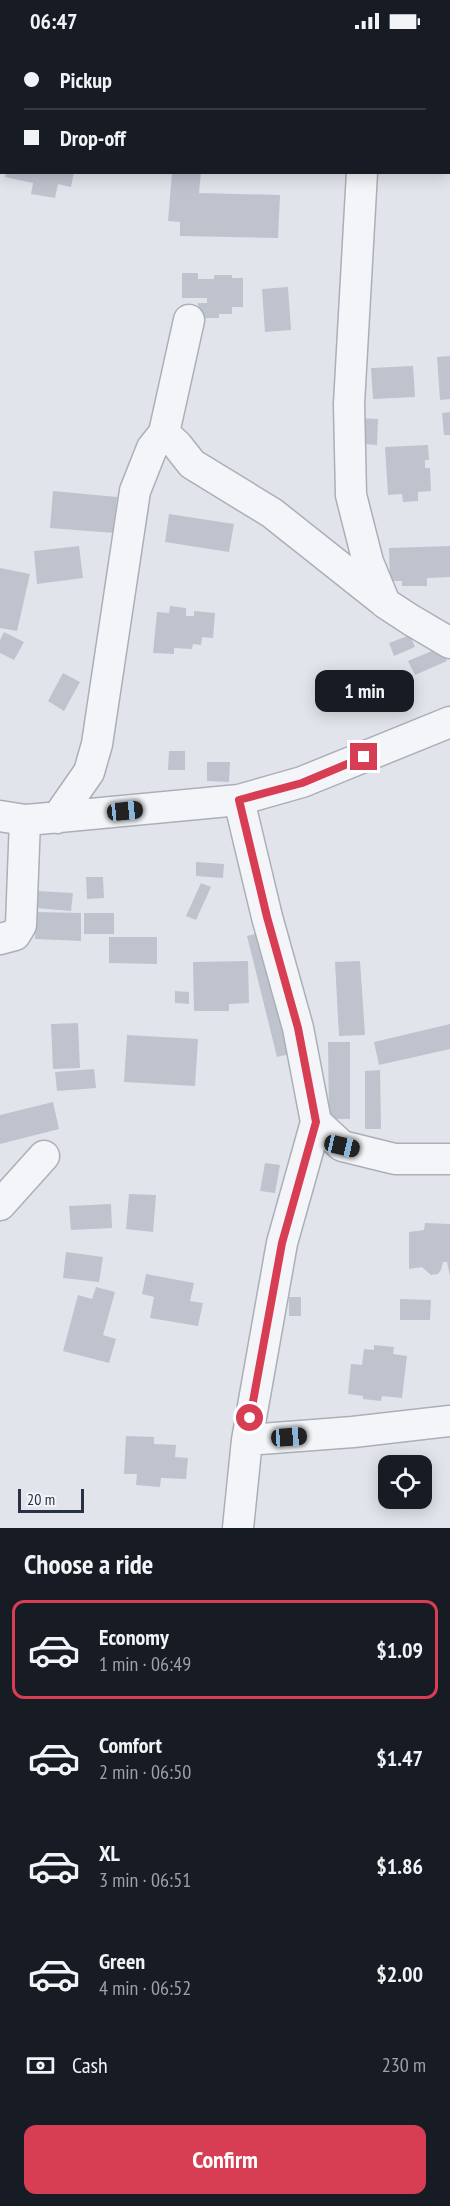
<!DOCTYPE html>
<meta charset="utf-8">
<style>
body{margin:0;font-family:"PT Sans Narrow",sans-serif;background:#20242c;color:#f1f3f6;height:100vh;display:flex;flex-direction:column;font-size:22px;white-space:nowrap}
*{box-sizing:border-box;margin:0}
p{font-size:20px;color:#9ea1a6}
.icon{flex:none;width:33px;height:33px;fill:none;stroke:currentColor;stroke-width:2;stroke-linecap:round;stroke-linejoin:round}
.map{position:relative;height:1486px;overflow:hidden}
.details{display:flex;flex-direction:column;background:#171b24;flex:1}
.details>*{flex:none}
.guide{position:absolute;left:0px;top:0px;width:450px;height:132px;box-shadow:0 3px 15px #0003;display:grid;align-content:center;height:132px;padding:0 24px;background:#171b24}
.buttons{position:absolute;left:378px;top:1413px;display:grid;gap:12px}
.buttons a{display:grid;place-items:center;width:54px;height:54px;border-radius:12px;background:#171b24;box-shadow:0 3px 15px #0003;font-size:30px}
.scale{position:absolute;left:18px;bottom:15px;width:66px;box-sizing:border-box;padding-left:6px;border:3px solid #283244;border-top:0;font-size:16px;line-height:21px;white-space:nowrap;color:#283244;-webkit-text-stroke:4px #f1f4f8;paint-order:stroke}
.end{position:absolute;width:27px;height:27px;margin:-14px;border:8px solid #d83e53;background:#fff;box-shadow:0 0 0 3px #fff}
.from{border-radius:50%}
.bubble{position:absolute;height:42px;border-radius:12px;background:#171b24;box-shadow:0 3px 15px #0003;font-size:20px;font-weight:700;line-height:42px;text-align:center}
.car{position:absolute;width:18px;height:36px;margin:-18px -9px;border-radius:8px;box-shadow:0 0 4px 2px #0007;background:linear-gradient(#222 24%,#8ab4d8 0 40%,#222 0 76%,#8ab4d8 0 86%,#222 0)}
.guide b{display:flex;align-items:center;gap:21px;height:57px;font-size:22px}
.guide b+b{border-top:2px solid #363941}
.guide i{width:15px;height:15px;background:#f1f3f6}
ul{padding:0;list-style:none}
li{display:flex;align-items:center;gap:18px;height:99px;margin:0 12px 9px;padding:0 12px;border:3px solid transparent;border-radius:12px}
li div{flex:1}
li b{display:block;font-size:22px}
li em{font-style:normal;font-weight:700}
li.selected{border-color:#d83e53}
li>.icon{width:54px;height:54px;stroke-width:1.5}
h2{padding:0 24px;font-size:27px;line-height:72px}
.pay{display:flex;align-items:center;gap:15px;height:66px;padding:0 24px;font-size:22px}
.pay p{margin-inline-start:auto}
.primary-button{display:flex;gap:12px;margin-top:auto;padding:12px 24px}
.primary-button a{flex:1;height:69px;border-radius:12px;background:#d83e53;color:#fff;font-size:24px;font-weight:700;line-height:69px;text-align:center}
.status{display:flex;justify-content:space-between;align-items:center;height:42px;padding:0 30px;background:#171b24;direction:ltr}
.status svg{height:16px;fill:currentColor}
.map>svg:first-child{display:block}
.building{fill:#bec3ce}
.lines{fill:none;stroke-linecap:round;stroke-linejoin:round}
.minor-casing{stroke:#aaafb9;stroke-width:33}
.minor{stroke:#f4f5f8;stroke-width:30}
.route{stroke:#d83e53;stroke-width:8}
</style>
<div class="status"><b>06:47</b><svg viewBox="0 0 49 12"><path d="M0 12V9h3v3zM5 12V6h3v6zM10 12V3h3v9zM15 12V0h3v12zM26 1h20v11H26zM47 4h2v5h-2z"/></svg></div>
<div class="map">
<svg width="450" height="1486" viewBox="0 0 450 1486">
<rect width="100%" height="100%" fill="#e1e5eb"/>
<path class="building" d="M6,130H74L71,145L58,142L55,156L31,152L33,141L5,135Z
M172,130H201L199,151L280,153L278,196L180,194V180L168,179Z
M182,231H198V237H214V233H232V236H243V265H232V272H219V276H198V261H207V256H182Z
M288,245L291,288L265,290L262,247Z
M450,314V357L440,358L437,315Z
M413,324L415,355L373,357L371,326Z
M450,370V393H444L442,371Z
M356,376L378,377L377,403L354,401Z
M428,403L429,418H425V426H430L431,449L418,450V459L403,460L402,452L388,453L385,405Z
M53,449L117,455L114,491L50,486Z
M169,472L234,482L229,510L165,500Z
M79,504L83,536L37,542L34,509Z
M450,504V535L427,536V544H402V539H390L389,506Z
M0,526L30,532L17,589L0,586Z
M170,564L186,566V574H194V569L215,571L213,596L202,595L201,603L193,602L192,607L174,606V612L153,611L157,570L169,571Z
M4,590L24,600L14,618L0,611V598Z
M410,593L415,605L394,614L389,601Z
M441,605L447,619L415,633L408,619Z
M63,631L80,640L64,669L48,659Z
M169,709H185V728H168Z
M207,720H230L229,740L207,739Z
M196,820L224,822L223,836L196,834Z
M86,835H103L104,856L87,857Z
M201,841L211,845L196,878L186,874Z
M37,849L73,851L71,869L36,866Z
M36,870L81,871V899L35,897Z
M84,871H114V892H84Z
M268,889L298,1010L277,1015L247,894Z
M109,895H157V922L109,921Z
M248,919L249,961L229,962V969H194L193,920Z
M360,919L365,993L339,994L335,920Z
M175,949L189,950V962L175,961Z
M78,981L80,1026L53,1027L51,982Z
M450,982V1007L379,1023L374,1000Z
M127,993L198,997L195,1044L124,1040Z
M328,1000H350V1077H329Z
M94,1027L96,1046L57,1049L55,1030Z
M380,1028L381,1087H365V1029Z
M53,1060L59,1087L0,1102V1073Z
M265,1121L280,1123L275,1151L260,1149Z
M129,1152L156,1153L153,1190L126,1187Z
M111,1162L112,1186L71,1188L69,1164Z
M425,1181L450,1182V1234L447,1220H443L441,1228L438,1232L431,1233L422,1225L409,1227V1190L424,1188Z
M66,1210L103,1215L99,1240L63,1236Z
M146,1232L194,1241L190,1259L203,1261L198,1284L150,1276L154,1255L142,1252Z
M96,1245L115,1250L103,1293L116,1297L109,1321L63,1309L78,1253L92,1257Z
M289,1255H301V1274H289Z
M400,1257L431,1258L430,1278H400Z
M374,1303L394,1305L393,1312L407,1314L402,1356L382,1354L381,1359L363,1357V1354L348,1352L351,1322L362,1323L364,1307L374,1308Z
M126,1394L154,1395V1402L176,1403L175,1415L188,1416L186,1437L161,1436L160,1445L136,1443L137,1432H124Z"/>
<g class="lines">
<g class="minor-casing">
<path id="minor" d="M371,2V0
M362,130L349,362L351,453L368,520L385,561L411,578L450,601
M189,278L164,391L177,403L192,422L272,471L383,559
M239,758L267,875L298,986L316,1080L342,1104L395,1117H450
M0,774L25,778L38,777L239,758L302,740L450,680
M57,776L89,730L97,702L135,449L152,406L164,391
M0,897L15,893L21,883L25,778
M0,1163L44,1114
M247,1398L353,1390L450,1379
M238,1486L247,1398L282,1201L316,1080"/>
</g>
<use href="#minor" class="minor"/>
</g>
<g class="lines">
<path class="route" d="M250,1376L282,1201L316,1080L298,986L267,875L239,758L302,741L364,715"/>
</g>
</svg>
<div class="buttons">
<a><svg class="icon" aria-label="locate" viewBox="0 0 24 24"><circle cx="12" cy="12" r="6"/><path d="M12 2v4M12 18v4M2 12h4M18 12h4"/></svg></a>
</div>
<div class="scale">20 m</div>
<i class="end from" style="left:250px;top:1376px"></i>
<i class="end" style="left:364px;top:715px"></i>
<div class="bubble" style="left:315px;top:628px;width:99px">1 min</div>
<i class="car" style="left:125px;top:769px;rotate:84deg"></i>
<i class="car" style="left:342px;top:1104px;rotate:103deg"></i>
<i class="car" style="left:289px;top:1395px;rotate:86deg"></i>
<div class="guide">
<b><i class="from"></i>Pickup</b>
<b><i></i>Drop-off</b>
</div>
</div>
<section class="details">
<h2>Choose a ride</h2>
<ul>
<li class="selected"><svg class="icon" aria-label="car" viewBox="0 0 24 24"><path d="M5 17H2v-5l4-1 3-4h7l3 4 3 1v5h-3M9 17h6M6 11h13"/><circle cx="7" cy="17" r="2"/><circle cx="17" cy="17" r="2"/></svg><div><b>Economy</b><p>1 min · 06:49</p></div><em>$1.09</em></li>
<li><svg class="icon" aria-label="car" viewBox="0 0 24 24"><path d="M5 17H2v-5l4-1 3-4h7l3 4 3 1v5h-3M9 17h6M6 11h13"/><circle cx="7" cy="17" r="2"/><circle cx="17" cy="17" r="2"/></svg><div><b>Comfort</b><p>2 min · 06:50</p></div><em>$1.47</em></li>
<li><svg class="icon" aria-label="car" viewBox="0 0 24 24"><path d="M5 17H2v-5l4-1 3-4h7l3 4 3 1v5h-3M9 17h6M6 11h13"/><circle cx="7" cy="17" r="2"/><circle cx="17" cy="17" r="2"/></svg><div><b>XL</b><p>3 min · 06:51</p></div><em>$1.86</em></li>
<li><svg class="icon" aria-label="car" viewBox="0 0 24 24"><path d="M5 17H2v-5l4-1 3-4h7l3 4 3 1v5h-3M9 17h6M6 11h13"/><circle cx="7" cy="17" r="2"/><circle cx="17" cy="17" r="2"/></svg><div><b>Green</b><p>4 min · 06:52</p></div><em>$2.00</em></li>
</ul>
<div class="pay"><svg class="icon" aria-label="cash" viewBox="0 0 24 24"><path d="M3 7h18v10H3z"/><circle cx="12" cy="12" r="2"/></svg>Cash<p>230 m</p></div>
<div class="primary-button"><a>Confirm</a></div>
</section>
